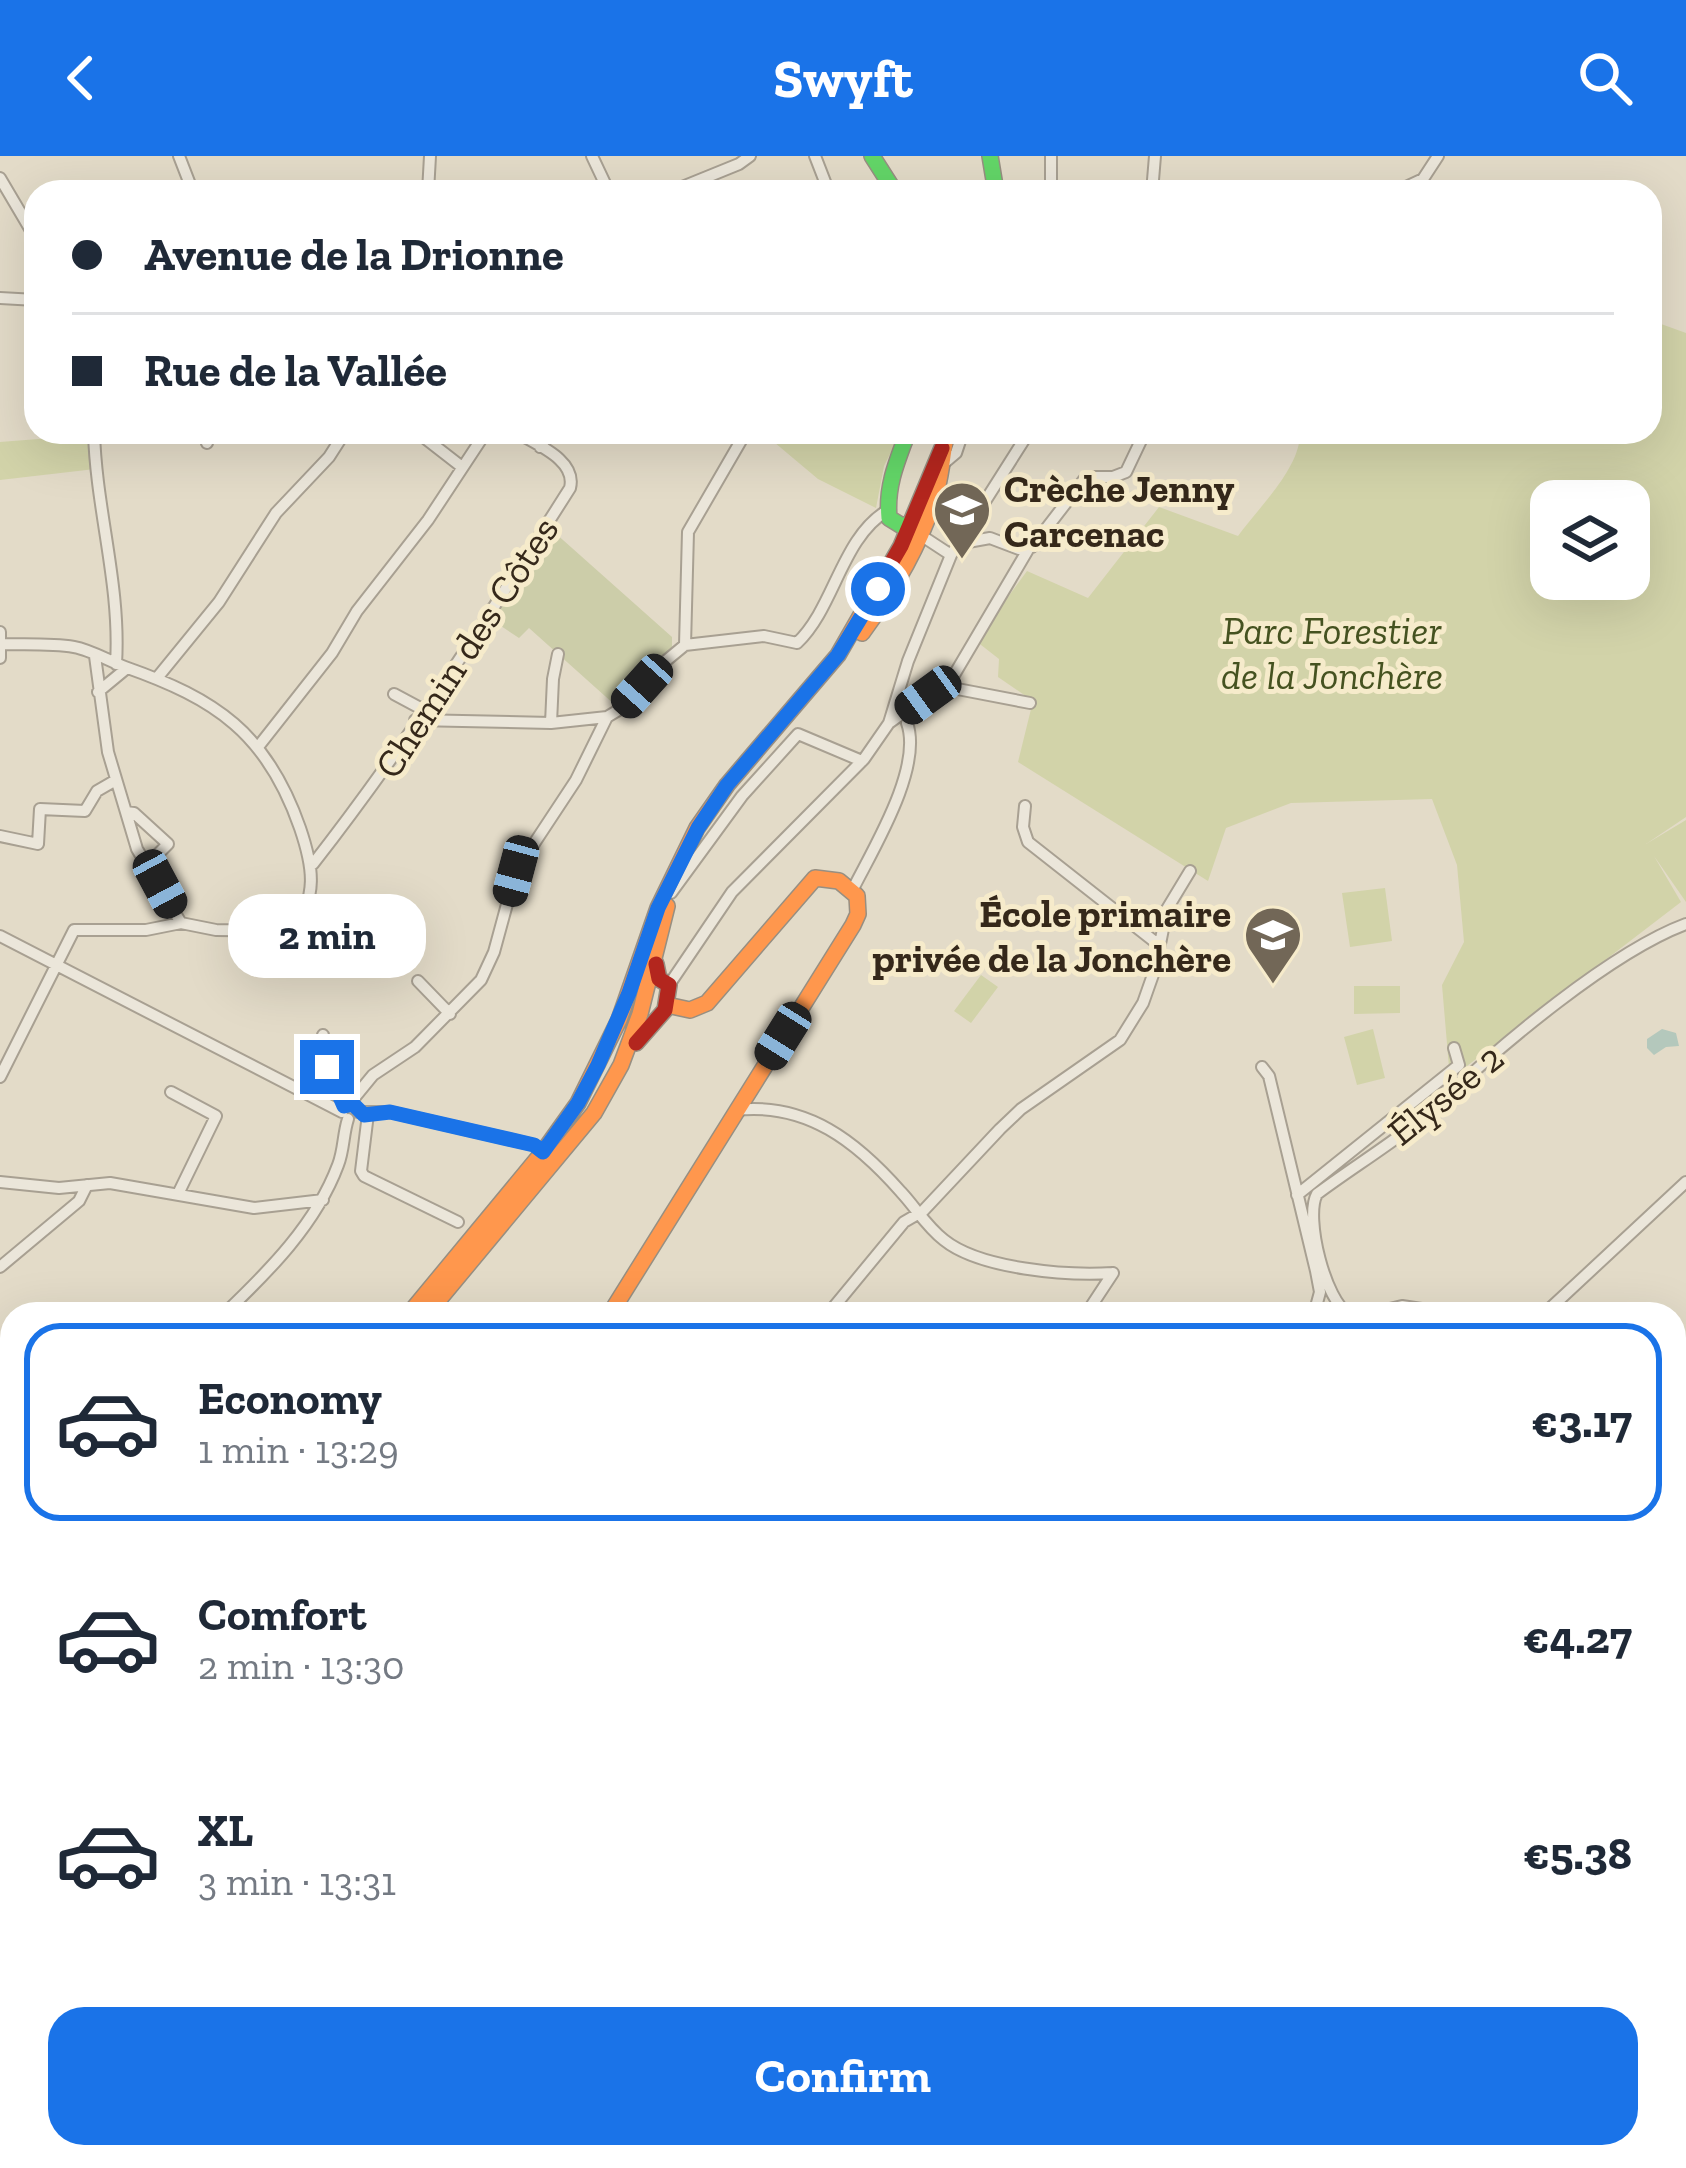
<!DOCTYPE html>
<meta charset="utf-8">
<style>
body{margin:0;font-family:"Zilla Slab",serif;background:#f2f2f3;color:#1f2937;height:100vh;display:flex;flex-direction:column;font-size:45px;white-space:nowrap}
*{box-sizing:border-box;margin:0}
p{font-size:39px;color:#747a83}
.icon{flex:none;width:66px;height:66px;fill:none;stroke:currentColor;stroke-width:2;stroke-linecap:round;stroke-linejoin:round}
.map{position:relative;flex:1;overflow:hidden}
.panel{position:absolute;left:0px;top:1146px;width:1686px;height:867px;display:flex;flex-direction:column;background:#fff;border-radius:36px 36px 0 0;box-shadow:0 12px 48px #0002}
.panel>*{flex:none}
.hud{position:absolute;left:24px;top:24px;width:1638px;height:264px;border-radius:36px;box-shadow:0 12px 48px #0002;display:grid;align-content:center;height:264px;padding:0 48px;background:#fff}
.tools{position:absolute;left:1530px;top:324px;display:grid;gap:24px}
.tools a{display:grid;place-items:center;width:120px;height:120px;border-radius:24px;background:#fff;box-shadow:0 12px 48px #0002;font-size:60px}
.end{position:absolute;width:54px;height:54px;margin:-27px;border:15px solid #1a73e8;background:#fff;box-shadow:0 0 0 6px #fff}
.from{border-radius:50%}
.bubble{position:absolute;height:84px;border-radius:36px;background:#fff;box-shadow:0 12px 48px #0002;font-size:39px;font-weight:800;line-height:84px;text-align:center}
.car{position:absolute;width:36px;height:72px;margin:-36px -18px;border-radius:15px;box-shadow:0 0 9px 3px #0007;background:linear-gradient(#222 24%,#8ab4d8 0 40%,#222 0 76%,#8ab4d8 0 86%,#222 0)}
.hud b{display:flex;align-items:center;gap:42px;height:114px;font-size:45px}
.hud b+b{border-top:3px solid #e0e1e3}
.hud i{width:30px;height:30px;background:#1f2937}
ul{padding:21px 0 0;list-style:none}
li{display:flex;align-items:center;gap:36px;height:198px;margin:0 24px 18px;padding:0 24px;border:6px solid transparent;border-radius:36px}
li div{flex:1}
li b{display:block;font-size:45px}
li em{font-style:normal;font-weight:800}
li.current{border-color:#1a73e8}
li>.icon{width:108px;height:108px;stroke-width:1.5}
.cta{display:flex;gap:24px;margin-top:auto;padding:24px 48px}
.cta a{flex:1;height:138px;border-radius:36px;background:#1a73e8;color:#fff;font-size:48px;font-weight:800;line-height:138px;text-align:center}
header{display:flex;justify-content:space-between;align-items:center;height:156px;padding:0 48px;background:#1a73e8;color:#fff;font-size:54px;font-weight:800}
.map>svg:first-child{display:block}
.green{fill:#d2d3a9;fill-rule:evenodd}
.cemetery{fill:#cccda9}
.water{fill:#b4c8bc}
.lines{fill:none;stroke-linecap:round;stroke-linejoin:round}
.street-casing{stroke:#a8a092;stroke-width:14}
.fast-casing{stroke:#978f82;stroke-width:18}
.slow-casing{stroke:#978f82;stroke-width:18}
.jam-casing{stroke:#978f82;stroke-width:18}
.street{stroke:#ebe6da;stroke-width:10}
.fast{stroke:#63d668;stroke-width:15}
.slow{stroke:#ff974d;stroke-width:15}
.jam{stroke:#b3261e;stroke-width:15}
.route{stroke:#1a73e8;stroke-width:15}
.labels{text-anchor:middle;stroke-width:10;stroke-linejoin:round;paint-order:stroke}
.poi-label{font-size:39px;font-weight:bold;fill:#35281a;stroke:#f6ebcb;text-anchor:start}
.park-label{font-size:39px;font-style:italic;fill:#455220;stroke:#f6ebcb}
.street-label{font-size:39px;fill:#35281a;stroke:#f6ebcb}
</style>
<header><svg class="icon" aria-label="back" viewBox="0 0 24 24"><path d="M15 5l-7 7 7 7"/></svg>Swyft<svg class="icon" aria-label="search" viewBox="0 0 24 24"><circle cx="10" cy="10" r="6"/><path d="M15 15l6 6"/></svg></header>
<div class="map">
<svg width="1686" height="2012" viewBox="0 0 1686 2012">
<rect width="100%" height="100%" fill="#e3dbc8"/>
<path class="green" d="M1650,164L1686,177V661L1646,688L1686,664V746L1654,700L1681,746L1450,923L1442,829L1464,786L1457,709L1432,643L1291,647L1226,672L1208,725L1018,606L1033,545L998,521L999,503L976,485L1027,415L1088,442L1159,351L1238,380C1258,352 1301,312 1300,276H1650ZM1551,345H1629V423H1551Z
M762,276H901L884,310L876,352L818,323Z
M90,279L95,313L0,324V286Z
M1385,732L1392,785L1350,791L1342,737Z
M981,819L998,831L971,867L954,855Z
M1354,830H1400V857L1354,858Z
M1373,873L1385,922L1357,929L1344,881Z
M12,1465V2001H221L179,2012H0V1479Z
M1686,1770V2012H1403L1401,2001H1674V1773Z"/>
<path class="cemetery" d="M554,376L672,481V491L615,549L529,472L519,482L492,464L523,418L531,416L530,407L548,377Z"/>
<path class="water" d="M1662,873L1676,877L1679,890L1666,891L1654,899L1647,892V883Z"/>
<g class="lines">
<g class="street-casing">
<path id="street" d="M179,0L193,36
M592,0L609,36
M815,0L829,36
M0,22L36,83
M428,36L430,0
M670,36L739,8L750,0
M1051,36V0
M1152,36L1155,0
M1395,36L1423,23L1438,0
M0,142L36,144
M94,276C96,354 121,429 116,508
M203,276L207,287
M417,276L462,311
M540,291L550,276
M943,308L956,297L963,276
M922,380L951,399
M957,388L990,382L1019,393L1032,391L1086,321H1113L1126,316L1145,276
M0,476V502
M0,488C24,489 50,487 74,491C91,494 109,505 125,511C216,543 267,577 300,672C313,710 319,742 291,775L216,774L181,767L146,774H74L0,921
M685,489L764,480L797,487C835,451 841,382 888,354
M685,489L688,376L746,276
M95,500L108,596L137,693L181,767
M157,522L219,446L276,357L329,301L345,276
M947,531L1030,547
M98,536L127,512
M394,538L422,553
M415,564L551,567L607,561
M551,567L553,523L558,498
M889,567L928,539L947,531L1029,392
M258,591L332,497L357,455L428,364L486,276
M1025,650L1023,671L1028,686L1159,789
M126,656L134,657L168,688L147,709
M0,680L38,688L40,653L85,655L97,635L116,624
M313,708C406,589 489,460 570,332C577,304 537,289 516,276
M853,733C873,693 923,612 907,567
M671,737L742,640L798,578L862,605
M0,780L342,956
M418,825L450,858
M669,829L732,736L864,603L889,567L908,505L951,399L1029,276
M323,879L327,911L344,950
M1262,911L1269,920L1316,1115L1320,1136L1314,1158
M171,936L216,960L178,1038
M350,947L373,919L415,891L481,824L494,796L516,715L576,624L607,561L622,552L662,508L685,489
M736,954C807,946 857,986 901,1036C916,1052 926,1070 944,1084C980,1113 1067,1120 1113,1117
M358,956H390L534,989L543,996
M368,958L361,1015L364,1020L458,1066
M0,1026L59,1032L110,1027L254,1052L323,1044
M1297,1039L1459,909L1454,892
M0,1111L79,1045L87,1029
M224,1158C269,1115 316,1068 338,1009C344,994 343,978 348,963
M828,1158L904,1066L923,1055L1000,973L1021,953L1120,884L1143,847L1155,813L1167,753L1190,715
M1086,1158L1113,1117
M1349,1158C1326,1147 1304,1061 1317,1038C1357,1008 1405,980 1442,945C1501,889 1611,796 1686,768
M1369,1158L1402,1150L1454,1158
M1544,1158L1686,1026
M1674,1304L1686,1297
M12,1360V1373
M1674,1480L1686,1497
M1674,1635L1686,1629
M1674,1769L1686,1766
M468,2001L470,2012
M516,2001L520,2012
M1384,2001L1385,2012
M1232,2005L1239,2012
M538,2012L551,2001
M653,2012L659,2001
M686,2012L688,2001
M866,2012L940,2005L996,2012
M1255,2012L1270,2001
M1305,2012L1311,2001"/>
</g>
<g class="fast-casing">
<path id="fast" d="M872,0L895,36
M990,0L996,36
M908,276C897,305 886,330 889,362L902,370L911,367
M1674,1321L1686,1315
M793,2001L794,2012
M210,2012L250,2001"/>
</g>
<g class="slow-casing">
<path id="slow" d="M862,477C894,433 923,386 937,333C942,314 943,295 947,276
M409,1158L543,996L578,947L619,864L658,752L697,672L727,629L838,499L872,440
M427,1158L594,957L621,909L640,858L667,750
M610,1158L853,769L858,758L857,740L839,725L815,722L707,847L690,854L667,849
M0,1462L12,1448"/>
</g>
<g class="jam-casing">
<path id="jam" d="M872,440L901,390L942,292
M636,887L665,854L669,829L659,823L656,808"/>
</g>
<use href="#street" class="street"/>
<use href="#fast" class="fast"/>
<use href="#slow" class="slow"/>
<use href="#jam" class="jam"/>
</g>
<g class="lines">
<path class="route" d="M327,911L344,950L353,948L364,959L390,956L534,989L543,996L578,947L598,909L629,837L658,752L698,672L727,629L838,499L878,433"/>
</g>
<defs>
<g id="school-pin" transform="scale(3)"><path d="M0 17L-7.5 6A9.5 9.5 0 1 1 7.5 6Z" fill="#726757" stroke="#f6ebcb"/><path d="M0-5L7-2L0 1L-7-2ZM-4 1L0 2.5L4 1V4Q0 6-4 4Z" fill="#fff"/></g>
</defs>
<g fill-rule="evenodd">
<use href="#school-pin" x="962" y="354"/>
<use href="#school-pin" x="1273" y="779"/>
</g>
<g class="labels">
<g class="poi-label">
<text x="1004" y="346">Crèche Jenny<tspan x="1004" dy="45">Carcenac</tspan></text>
<text x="1231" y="771" text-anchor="end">École primaire<tspan x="1231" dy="45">privée de la Jonchère</tspan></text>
</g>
<g class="park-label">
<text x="1332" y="488">Parc Forestier<tspan x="1332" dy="45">de la Jonchère</tspan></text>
</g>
<g class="street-label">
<text transform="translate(466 491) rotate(-57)" y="14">Chemin des Côtes</text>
<text transform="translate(1445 938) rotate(-39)" y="14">Élysée 2</text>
</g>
</g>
</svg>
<div class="tools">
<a><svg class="icon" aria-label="layers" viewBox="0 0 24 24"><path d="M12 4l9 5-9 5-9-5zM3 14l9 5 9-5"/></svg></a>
</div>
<i class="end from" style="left:878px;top:433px"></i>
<i class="end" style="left:327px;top:911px"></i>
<div class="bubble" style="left:228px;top:738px;width:198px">2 min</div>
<i class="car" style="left:642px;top:530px;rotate:222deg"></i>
<i class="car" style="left:928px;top:539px;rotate:234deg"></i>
<i class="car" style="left:516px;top:715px;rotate:195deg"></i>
<i class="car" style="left:160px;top:728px;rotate:152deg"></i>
<i class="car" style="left:783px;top:880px;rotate:212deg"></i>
<div class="hud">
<b><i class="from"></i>Avenue de la Drionne</b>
<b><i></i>Rue de la Vallée</b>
</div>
<section class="panel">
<ul>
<li class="current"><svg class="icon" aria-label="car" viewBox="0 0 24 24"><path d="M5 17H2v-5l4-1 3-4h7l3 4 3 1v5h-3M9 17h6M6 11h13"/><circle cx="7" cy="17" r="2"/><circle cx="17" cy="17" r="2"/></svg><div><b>Economy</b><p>1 min · 13:29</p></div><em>€3.17</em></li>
<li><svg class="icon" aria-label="car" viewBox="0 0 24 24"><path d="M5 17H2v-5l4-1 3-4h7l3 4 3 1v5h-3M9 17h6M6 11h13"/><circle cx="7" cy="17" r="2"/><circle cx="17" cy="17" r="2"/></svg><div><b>Comfort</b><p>2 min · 13:30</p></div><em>€4.27</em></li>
<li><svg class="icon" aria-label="car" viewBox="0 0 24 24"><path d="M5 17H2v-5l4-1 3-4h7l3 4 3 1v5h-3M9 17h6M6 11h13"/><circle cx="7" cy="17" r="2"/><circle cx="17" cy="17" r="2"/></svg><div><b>XL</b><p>3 min · 13:31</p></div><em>€5.38</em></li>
</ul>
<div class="cta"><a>Confirm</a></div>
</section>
</div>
